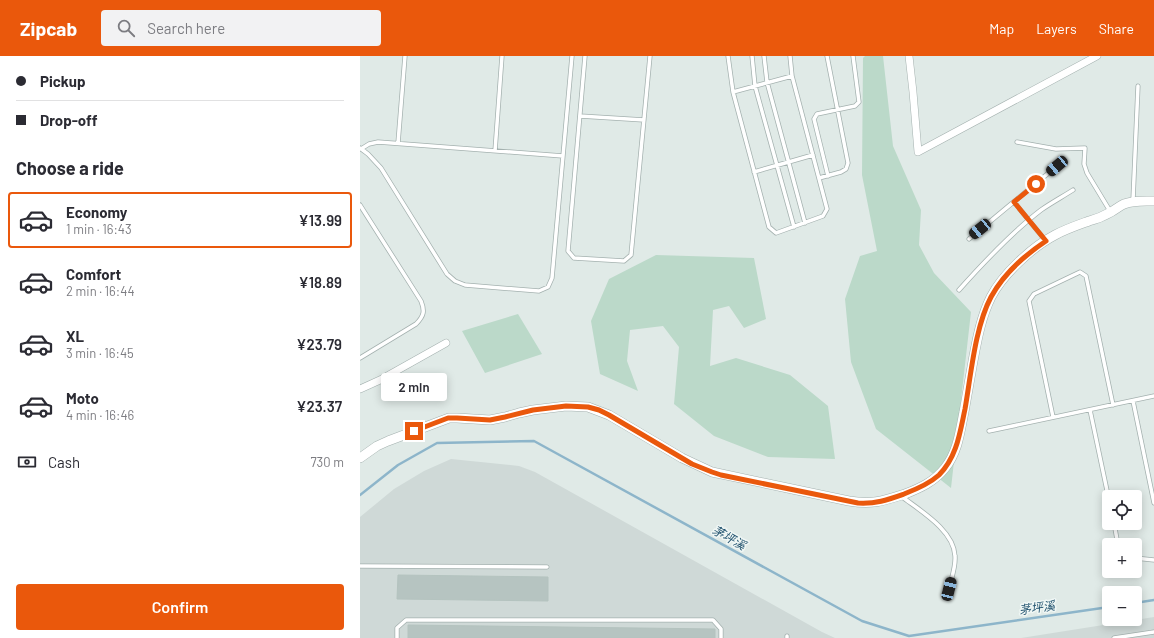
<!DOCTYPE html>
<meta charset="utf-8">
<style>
body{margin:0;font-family:Barlow,"Noto Sans SC",sans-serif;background:#f2f2f3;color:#2b2b33;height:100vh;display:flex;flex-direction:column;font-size:15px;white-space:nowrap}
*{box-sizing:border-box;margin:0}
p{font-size:13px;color:#7c7c81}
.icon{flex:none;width:22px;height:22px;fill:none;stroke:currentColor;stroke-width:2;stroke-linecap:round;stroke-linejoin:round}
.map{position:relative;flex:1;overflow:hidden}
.drawer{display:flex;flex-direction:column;background:#fff;width:360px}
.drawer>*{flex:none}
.guide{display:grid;align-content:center;height:88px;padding:0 16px;background:#fff}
.buttons{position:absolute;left:742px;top:434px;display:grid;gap:8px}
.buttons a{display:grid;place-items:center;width:40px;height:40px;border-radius:4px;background:#fff;box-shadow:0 2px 10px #0003;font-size:20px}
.end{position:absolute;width:18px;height:18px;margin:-9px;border:5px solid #ea580c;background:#fff;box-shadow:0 0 0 2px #fff}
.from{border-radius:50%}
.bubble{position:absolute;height:28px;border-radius:4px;background:#fff;box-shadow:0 2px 10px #0003;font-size:13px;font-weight:600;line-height:28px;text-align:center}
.car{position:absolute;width:12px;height:24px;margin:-12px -6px;border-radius:5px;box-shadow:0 0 3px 1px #0007;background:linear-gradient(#222 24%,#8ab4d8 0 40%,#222 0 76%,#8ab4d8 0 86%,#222 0)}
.guide b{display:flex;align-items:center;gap:14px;height:38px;font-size:15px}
.guide b+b{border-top:1px solid #e1e1e2}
.guide i{width:10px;height:10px;background:#2b2b33}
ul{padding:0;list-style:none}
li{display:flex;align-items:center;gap:12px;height:56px;margin:0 8px 6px;padding:0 8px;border:2px solid transparent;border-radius:4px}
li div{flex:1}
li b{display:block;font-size:15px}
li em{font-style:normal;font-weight:600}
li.current{border-color:#ea580c}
li>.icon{width:36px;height:36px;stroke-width:1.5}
h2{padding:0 16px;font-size:18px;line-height:48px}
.pay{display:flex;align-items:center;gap:10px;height:44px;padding:0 16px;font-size:15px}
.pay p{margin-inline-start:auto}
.primary-button{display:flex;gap:8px;margin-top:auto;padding:8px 16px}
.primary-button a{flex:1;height:46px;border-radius:4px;background:#ea580c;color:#fff;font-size:16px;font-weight:600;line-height:46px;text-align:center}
header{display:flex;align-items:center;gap:24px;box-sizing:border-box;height:56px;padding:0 20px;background:#ea580c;color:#fff}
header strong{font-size:19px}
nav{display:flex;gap:22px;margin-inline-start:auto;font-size:14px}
.search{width:280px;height:36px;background:#f2f2f3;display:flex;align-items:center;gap:10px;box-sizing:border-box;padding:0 14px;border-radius:4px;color:#7c7c81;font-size:15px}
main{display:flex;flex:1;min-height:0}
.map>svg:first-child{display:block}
.built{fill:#cfd9d7}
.green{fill:#bbd9c9}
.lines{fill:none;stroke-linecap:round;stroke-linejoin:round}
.stream{stroke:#8db5ca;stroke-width:2.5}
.building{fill:#b6c4c1;stroke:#b4c3bf}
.service-casing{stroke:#a4b1af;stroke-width:5}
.minor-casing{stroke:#a4b1af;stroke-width:8}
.tertiary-casing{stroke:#a4b1af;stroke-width:10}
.service{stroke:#fff;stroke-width:3.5}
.minor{stroke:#fff;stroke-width:7}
.tertiary{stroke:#fff;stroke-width:9}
.route{stroke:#ea580c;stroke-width:5}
.labels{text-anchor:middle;stroke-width:3;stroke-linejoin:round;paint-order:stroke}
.water-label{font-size:12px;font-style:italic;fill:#22536f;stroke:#f0f7f5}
</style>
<header>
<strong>Zipcab</strong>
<div class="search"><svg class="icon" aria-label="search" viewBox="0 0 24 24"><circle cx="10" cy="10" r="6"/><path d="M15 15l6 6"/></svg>Search here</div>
<nav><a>Map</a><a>Layers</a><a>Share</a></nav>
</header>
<main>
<section class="drawer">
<div class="guide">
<b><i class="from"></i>Pickup</b>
<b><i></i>Drop-off</b>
</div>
<h2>Choose a ride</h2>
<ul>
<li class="current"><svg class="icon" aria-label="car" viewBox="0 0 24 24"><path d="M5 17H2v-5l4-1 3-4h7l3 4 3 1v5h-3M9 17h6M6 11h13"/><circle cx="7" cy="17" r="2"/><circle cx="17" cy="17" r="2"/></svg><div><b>Economy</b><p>1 min · 16:43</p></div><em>¥13.99</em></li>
<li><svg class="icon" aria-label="car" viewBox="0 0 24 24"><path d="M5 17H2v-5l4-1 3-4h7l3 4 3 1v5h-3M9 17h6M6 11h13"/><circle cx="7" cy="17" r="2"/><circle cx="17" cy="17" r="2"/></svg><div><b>Comfort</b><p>2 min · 16:44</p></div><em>¥18.89</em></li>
<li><svg class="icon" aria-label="car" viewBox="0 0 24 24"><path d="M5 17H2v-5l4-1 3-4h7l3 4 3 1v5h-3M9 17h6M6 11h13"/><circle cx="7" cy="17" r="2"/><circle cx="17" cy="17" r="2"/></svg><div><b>XL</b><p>3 min · 16:45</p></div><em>¥23.79</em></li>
<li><svg class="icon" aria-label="car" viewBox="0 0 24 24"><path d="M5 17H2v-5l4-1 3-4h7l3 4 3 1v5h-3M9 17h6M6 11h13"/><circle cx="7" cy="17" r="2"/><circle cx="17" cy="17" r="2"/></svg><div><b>Moto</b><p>4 min · 16:46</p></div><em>¥23.37</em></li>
</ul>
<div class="pay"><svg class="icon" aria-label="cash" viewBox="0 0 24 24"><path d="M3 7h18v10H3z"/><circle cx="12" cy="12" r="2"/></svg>Cash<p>730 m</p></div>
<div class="primary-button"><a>Confirm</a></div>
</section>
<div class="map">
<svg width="794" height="582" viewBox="0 0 794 582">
<rect width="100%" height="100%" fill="#e0eae7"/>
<path class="built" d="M91,403L159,410L175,416L462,576L475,582H0V461L34,433L64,415Z
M794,561V582H661Z"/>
<path class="green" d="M505,0H523L533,90L561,154L559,189L574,217L611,256L591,432L516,373L491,306L485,243L500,200L517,195L502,119L503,2Z
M296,199L394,202L406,263L384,272L369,250L353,254L350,310L376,302L430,319L468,350L475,403L408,401L354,380L314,348L319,291L303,270L270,274L267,305L278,335L240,318L231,265L249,223Z
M158,258L182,298L125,317L102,275Z"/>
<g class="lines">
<path class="stream" d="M0,439L38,409L77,387L174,385L502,565L549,580L749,551
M775,547L794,544"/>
</g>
<path class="building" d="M38,519L188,521V545L37,543Z
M48,569L355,573V582H48Z"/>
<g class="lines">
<g class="service-casing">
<path id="service" d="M225,0L208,195L214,202L264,205L271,199L290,0
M368,0L373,36L409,171L416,177L463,160L467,153L432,20L430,0
M392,0L395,30L434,171
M404,0L407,26L445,167
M373,36L432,20
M220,60L284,64
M657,86L696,93L725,92L724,108L727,117L750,155
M38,87L45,0
M0,92L8,98L21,112L87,218L95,225L105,229L179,235L188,231L192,222L212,0
M1,93L9,88L18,86L203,100
M135,95L142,0
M394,116L453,99
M468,120L454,63L457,58L495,50L499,46L493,0
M459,122L481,116L486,113L488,107L467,0
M773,144L778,30
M654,146L685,184
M0,149L61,245C65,255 64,260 56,268L0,302
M609,183L697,110
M599,234C624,206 651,177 681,154C691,147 702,141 713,134
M773,345L794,447
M730,354L749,444
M693,361L669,245L674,238L720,216L726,220L753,349
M629,375L794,340
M541,440C559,454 594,474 595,500C596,511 591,523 589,533
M754,467L758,489
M775,502L794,504
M0,510L187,511
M37,582V572L46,564H353L361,573V582
M427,582V580
M754,582L794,576"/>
</g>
<g class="minor-casing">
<path id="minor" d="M549,0L553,36L558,96L737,0
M0,333L20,324L86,287"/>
</g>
<g class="tertiary-casing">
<path id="tertiary" d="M0,402L17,390L28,385L89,362H97L130,364L145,361L159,357L173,354L206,350L228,351L249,359L322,402L352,416L489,445C512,449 523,445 545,438C560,432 574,426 585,412C598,396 600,375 604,356C607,339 610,322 613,305C617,284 621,261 631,241C643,218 672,191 695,179C706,173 718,169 729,165C737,163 744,160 751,156C756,153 760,150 764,148C774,144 784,145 794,145"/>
</g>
<use href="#service" class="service"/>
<use href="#minor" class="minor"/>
<use href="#tertiary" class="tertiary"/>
</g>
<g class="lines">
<path class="route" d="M54,375L88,362H97L130,364L145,361L173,354L206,350L228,351L239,354L249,359L332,408L352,416L361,419L498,447C516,448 527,444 544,438C557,433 569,428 579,419C597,401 600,376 605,353C611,319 615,271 631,241C643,219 665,199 686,185L654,146L676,128"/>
</g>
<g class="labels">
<g class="water-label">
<text transform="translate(369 482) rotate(29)" y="4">茅坪溪</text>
<text transform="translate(677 552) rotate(-8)" y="4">茅坪溪</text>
</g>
</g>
</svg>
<div class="buttons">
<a><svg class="icon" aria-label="locate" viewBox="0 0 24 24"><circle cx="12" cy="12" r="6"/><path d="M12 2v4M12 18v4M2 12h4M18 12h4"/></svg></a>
<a>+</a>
<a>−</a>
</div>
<i class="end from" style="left:676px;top:128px"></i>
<i class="end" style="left:54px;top:375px"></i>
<div class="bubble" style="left:21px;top:317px;width:66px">2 min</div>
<i class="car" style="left:697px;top:110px;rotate:230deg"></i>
<i class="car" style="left:620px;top:173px;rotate:231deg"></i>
<i class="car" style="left:589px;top:533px;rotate:14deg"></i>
</div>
</main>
